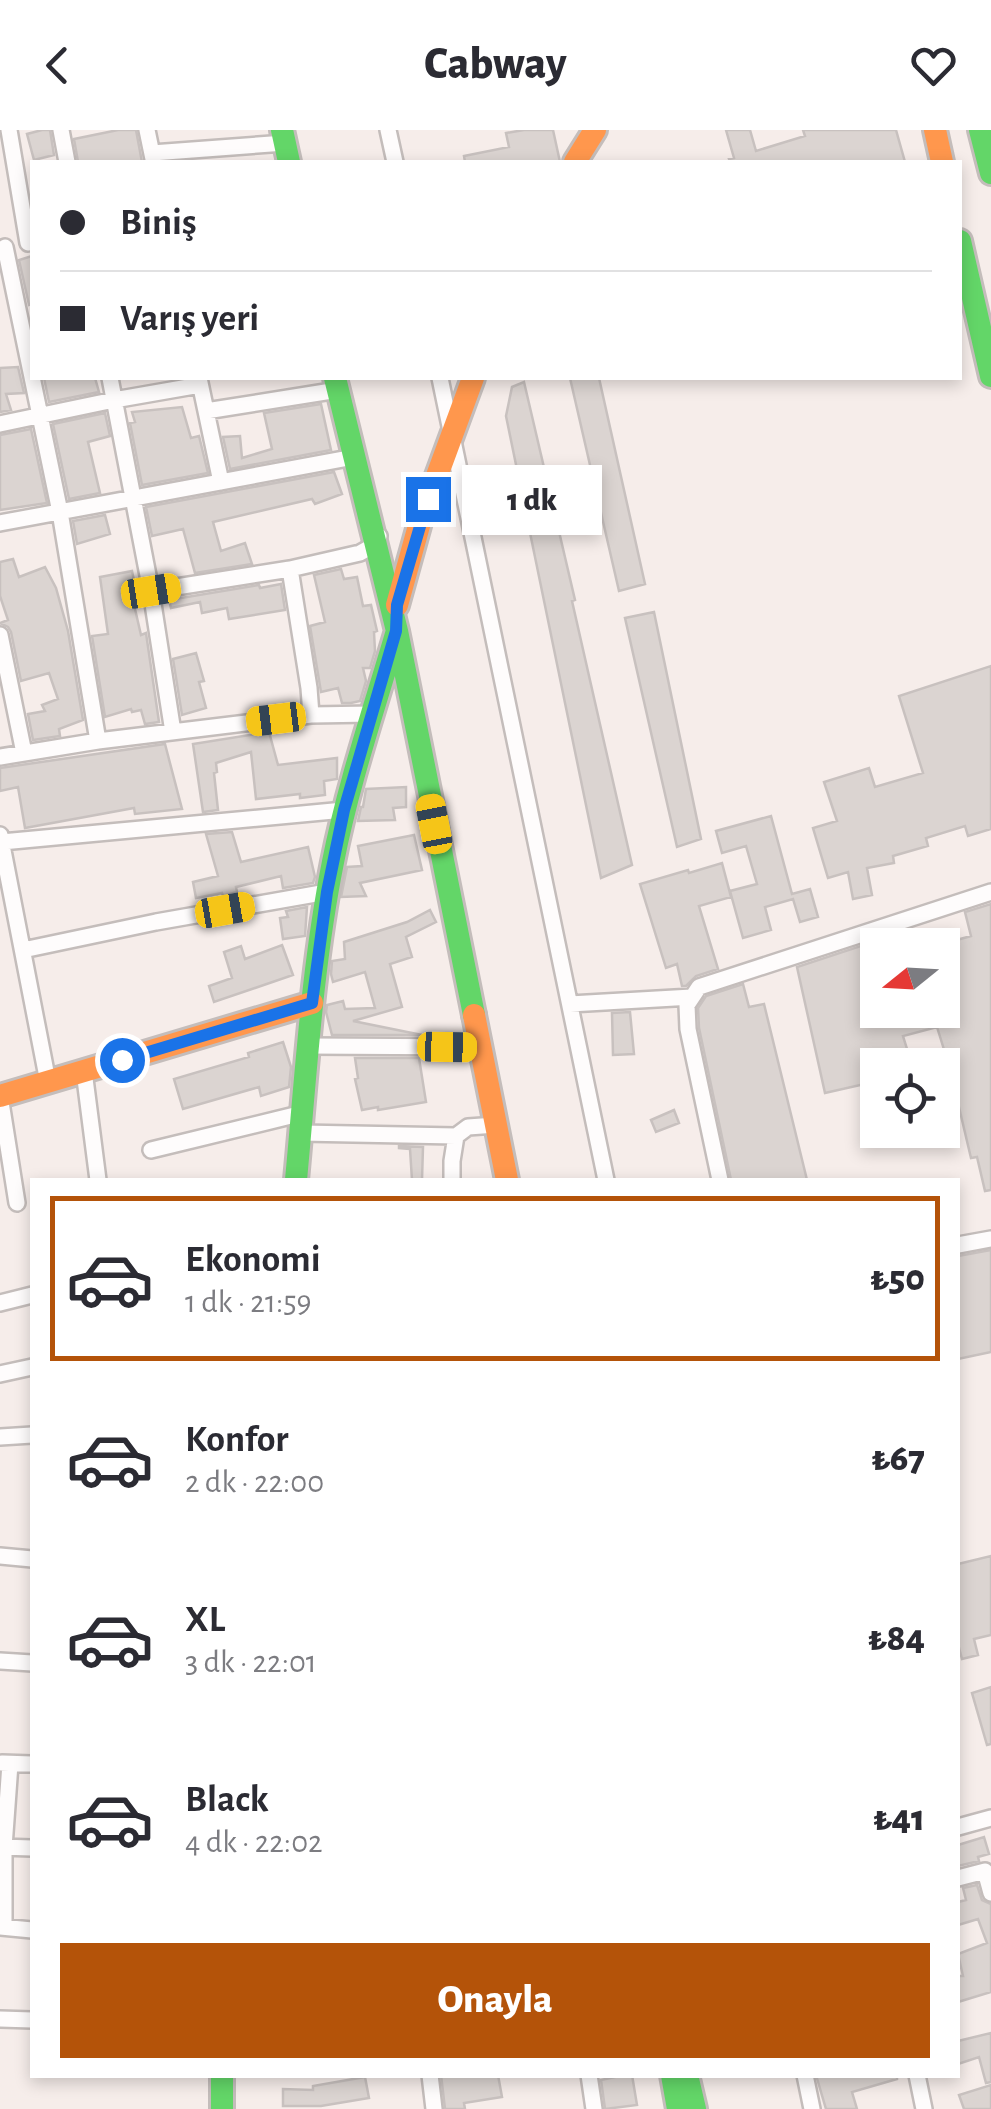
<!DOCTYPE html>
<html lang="tr">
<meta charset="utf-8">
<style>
body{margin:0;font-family:"Alegreya Sans",sans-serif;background:#f7f7f7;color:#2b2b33;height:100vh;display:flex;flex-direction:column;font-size:38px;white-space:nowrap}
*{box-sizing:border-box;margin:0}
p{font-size:32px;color:#7c7c81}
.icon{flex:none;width:55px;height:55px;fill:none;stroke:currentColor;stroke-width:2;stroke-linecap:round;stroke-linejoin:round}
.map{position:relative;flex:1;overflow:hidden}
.sheet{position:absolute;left:30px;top:1048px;width:930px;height:900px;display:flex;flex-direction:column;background:#fff;border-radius:0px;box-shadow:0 5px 15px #0003}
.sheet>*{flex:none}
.guide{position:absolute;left:30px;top:30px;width:932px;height:220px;border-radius:0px;box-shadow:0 5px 15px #0003;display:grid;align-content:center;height:220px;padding:0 30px;background:#fff}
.needle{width:65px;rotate:252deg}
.fabs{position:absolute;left:860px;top:798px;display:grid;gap:20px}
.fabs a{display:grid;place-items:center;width:100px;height:100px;border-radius:0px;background:#fff;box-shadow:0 5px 15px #0003;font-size:50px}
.end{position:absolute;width:45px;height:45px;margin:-22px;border:12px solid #1a73e8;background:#fff;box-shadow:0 0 0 5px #fff}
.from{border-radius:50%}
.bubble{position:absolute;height:70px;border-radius:0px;background:#fff;box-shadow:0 5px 15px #0003;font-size:32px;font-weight:800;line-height:70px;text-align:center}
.car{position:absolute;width:30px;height:60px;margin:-30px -15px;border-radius:12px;box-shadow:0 0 8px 2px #0007;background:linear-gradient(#f5c518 24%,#345 0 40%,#f5c518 0 76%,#345 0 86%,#f5c518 0)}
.guide b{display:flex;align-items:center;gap:35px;height:95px;font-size:38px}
.guide b+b{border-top:2px solid #e1e1e2}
.guide i{width:25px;height:25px;background:#2b2b33}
ul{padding:18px 0 0;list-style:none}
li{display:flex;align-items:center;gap:30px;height:165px;margin:0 20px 15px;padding:0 10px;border:5px solid transparent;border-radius:0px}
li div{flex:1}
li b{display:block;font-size:38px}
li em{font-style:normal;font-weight:800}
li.on{border-color:#b45309}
li>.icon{width:90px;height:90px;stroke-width:1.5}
.cta{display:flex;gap:20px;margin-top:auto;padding:20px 30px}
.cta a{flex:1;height:115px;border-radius:0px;background:#b45309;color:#fff;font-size:40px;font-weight:800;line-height:115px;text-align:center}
header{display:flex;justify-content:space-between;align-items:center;height:130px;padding:0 30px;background:#fff;font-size:45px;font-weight:800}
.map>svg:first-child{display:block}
.building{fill:#dbd4d1;stroke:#c8c1bf;stroke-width:2.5}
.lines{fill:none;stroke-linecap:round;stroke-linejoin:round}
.street-casing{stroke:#c4bdbb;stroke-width:20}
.fast-casing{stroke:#c4bdbb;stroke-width:28}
.slow-casing{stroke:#c4bdbb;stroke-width:28}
.street{stroke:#fefcfc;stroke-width:15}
.fast{stroke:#63d668;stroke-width:22}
.slow{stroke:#ff974d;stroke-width:22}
.route{stroke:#1a73e8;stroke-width:12}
</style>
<header><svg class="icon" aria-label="back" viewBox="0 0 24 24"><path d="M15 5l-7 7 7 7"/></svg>Cabway<svg class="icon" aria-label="heart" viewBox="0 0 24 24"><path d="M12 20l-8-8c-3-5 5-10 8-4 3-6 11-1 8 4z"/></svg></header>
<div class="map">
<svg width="991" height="1979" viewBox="0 0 991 1979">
<rect width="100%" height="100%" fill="#f6edea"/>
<path class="building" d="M42,0H50L54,25L34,30L27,4Z
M118,0H136L142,32H78L74,9Z
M524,0H553L560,32H465L464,26L509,17L506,3Z
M726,0H750L756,21L805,6L803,0H896L905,32H730L729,29L734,28Z
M32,126V174L29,175L19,130Z
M18,237L24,263L6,264L11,280L0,282V238Z
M44,248H95L99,262L49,272Z
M570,248H599L645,454L619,461Z
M524,252L575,470L572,471L632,735L601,748L506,286L512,257Z
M321,274L331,320L230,339L223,307L240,306L242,328L272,319L264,283Z
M182,277L191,308L199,306L208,343L142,355L130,293L135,292L132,282Z
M105,283L110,306L88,312L100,363L69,369L53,294Z
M31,299L47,373L0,380V305Z
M334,342L342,364L315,374L312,369L213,392L221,421L245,413L252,434L195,443L183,399L152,406L146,377Z
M105,385L110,404L77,414L73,391Z
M13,429L19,447L45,437L56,458L68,501L83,590L59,599L60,606L33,610L28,584L45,581L42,575L58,569L49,543L21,551L11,502L8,497L0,493L8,490L0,466V432Z
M341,439L344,449L357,447L363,476L371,475L377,501L374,502L375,521L370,538H363L366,551L360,571L351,573H342L338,558L321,562L310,496L325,492L314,445Z
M132,441L137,465L132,466L141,505L146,503L159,592L145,594L141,580L132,582L131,579L105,587L92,506L108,504L100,447Z
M281,454L285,480L229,489L227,478L202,483L200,472L171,478L169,470L259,455L260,458Z
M654,482L701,709L677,717L625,488Z
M196,523L204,551L199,552L206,578L182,585L173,529Z
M991,536V699L968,706L965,696L926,708L928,716L893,726L894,733L867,738L872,765L853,769L848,742L828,748L813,698L837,691L824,652L869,638L875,657L923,643L899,566Z
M269,602L278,635L337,628V649L324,651L325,665L300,668V664L256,669L251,622L216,633L217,642L214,643L218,680L203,682L193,614Z
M165,614L182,679L135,684L134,678L25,698L18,657L0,661V638Z
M406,657V677L393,678L395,690L358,691L361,677H363L366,659Z
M771,686L792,764L810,759L818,787L800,792L793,769L765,777L771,800L743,808L730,761L757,754L746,716L722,723L716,701Z
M232,702L241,732L308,717L315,747L313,753L283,758L281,746L236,757L237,762L223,766L222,763L196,768L193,752L218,746L206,704Z
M414,705L422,740L360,753L366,766L341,767L347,737L362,736L358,716Z
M722,733L731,767L699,776L718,839L696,846L686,856H682L677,834L666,838L640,754L688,740L689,743Z
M991,774V1060L985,1061L977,1027L971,1028L950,939L937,897L903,906L912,935H878V951L825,963L797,837L903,802L907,815H878V880H942V814L971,806L965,782Z
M307,777L305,806L283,809L280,788L288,787L286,781Z
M430,780L436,792L406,807L412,827L390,834L402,877L353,891L422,905H332L326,882L327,875L343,871L345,879L375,878L365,842L333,852L331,844L332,831L345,829L344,812L407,792Z
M282,815L293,845L214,872L209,856L232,848L224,822L241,816L245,829Z
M743,854L749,877L764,874L807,1050H731L699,898L698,878L706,866Z
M630,882L634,924L613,925L612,883Z
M283,912L291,937L289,957L261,966L259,957L183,979L174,949L249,927L248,923Z
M355,928H419L426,972L378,980V977L362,980L355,949L358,948Z
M674,980L679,993L656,1002L651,990Z
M399,1016L423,1017L422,1050H412L410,1019L399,1018Z
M991,1120V1222L958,1229V1126Z
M991,1426V1505L974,1509L978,1525L962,1529L958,1514V1434Z
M991,1557V1614L987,1615L972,1563Z
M984,1707L989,1724L978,1727L979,1731L958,1736V1715Z
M977,1755L982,1770L991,1774V1862L958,1872V1846H963L958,1824L987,1813L978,1789L958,1795V1772L966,1770L963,1758Z
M991,1903V1952L986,1953L979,1927L958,1934V1911Z
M441,1945H498L502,1967L464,1973L465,1979H445Z
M624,1945H632L637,1975L605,1979L601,1950Z
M816,1945H897V1949L852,1962L857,1979H826Z
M365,1947L369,1968L321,1976H283V1959L313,1960V1956Z
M991,1955V1979H964L959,1965Z"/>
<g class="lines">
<g class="street-casing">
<path id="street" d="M9,0L28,113
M61,0L67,32
M147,0L153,29
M388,0L395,32
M152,23L285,13
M5,117L60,382L98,611
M110,248L151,461L173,602
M199,248L221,352
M440,248L606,1050
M206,281L338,260
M0,294L114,270L200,255
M0,393L354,327
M290,439L309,558L311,585
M151,461L290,439L360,423L376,414L379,406
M0,505L24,623
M0,627L98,611L311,585L372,584
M0,705L48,952
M2,712L344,680
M23,820L156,792L327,762
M570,874L692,867
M308,916L482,917
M84,941L98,1050
M0,966L17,1073
M301,1003L456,1006L468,997L496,995
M151,1020L303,983
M452,1050V1031L456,1006
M720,1050L688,899L687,875L699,857L991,762
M958,1115L991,1109
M0,1173L32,1165
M0,1244L32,1237
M0,1307L32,1305
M0,1426L32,1429
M0,1531L32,1533
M2,1633L32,1634
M958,1697L991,1688
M0,1717L32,1718
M958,1748L985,1741L991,1763
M0,1797L32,1800
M4,1797V1717L10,1634
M0,1889L32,1890
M430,1945L434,1979
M589,1945L594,1979
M805,1945L812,1979
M917,1945L924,1979"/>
</g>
<g class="fast-casing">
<path id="fast" d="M282,0L289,32
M980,0L991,43
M960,111L991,246
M335,248L397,501L474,885
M296,1050C306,944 312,837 333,732C348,655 374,579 396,504
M222,1945V1979
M672,1945L678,1979
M687,1945L695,1979"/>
</g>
<g class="slow-casing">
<path id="slow" d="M935,0L942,32
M575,32L595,0
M397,475L420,392L473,248
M474,885L507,1050
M0,966L312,873"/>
</g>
<use href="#street" class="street"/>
<use href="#fast" class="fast"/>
<use href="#slow" class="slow"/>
</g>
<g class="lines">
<path class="route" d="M122,930L312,873L327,762L344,680L396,501L397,475L428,369"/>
</g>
</svg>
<div class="fabs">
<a><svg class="needle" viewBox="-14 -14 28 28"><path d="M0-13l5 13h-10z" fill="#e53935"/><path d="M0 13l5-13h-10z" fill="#7c7c81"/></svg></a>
<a><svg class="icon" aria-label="locate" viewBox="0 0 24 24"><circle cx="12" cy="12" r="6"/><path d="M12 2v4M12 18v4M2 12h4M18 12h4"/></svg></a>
</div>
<i class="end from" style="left:122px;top:930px"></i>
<i class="end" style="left:428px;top:369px"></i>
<div class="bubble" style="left:462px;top:335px;width:140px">1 dk</div>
<i class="car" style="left:151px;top:461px;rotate:81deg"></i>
<i class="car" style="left:276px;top:589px;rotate:263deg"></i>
<i class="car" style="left:434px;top:694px;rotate:349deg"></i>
<i class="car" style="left:225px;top:780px;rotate:80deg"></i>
<i class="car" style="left:447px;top:917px;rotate:91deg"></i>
<div class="guide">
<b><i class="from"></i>Biniş</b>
<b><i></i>Varış yeri</b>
</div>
<section class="sheet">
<ul>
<li class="on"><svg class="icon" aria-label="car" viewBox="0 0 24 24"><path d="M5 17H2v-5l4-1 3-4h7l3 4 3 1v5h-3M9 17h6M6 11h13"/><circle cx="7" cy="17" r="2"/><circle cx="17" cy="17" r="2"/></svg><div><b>Ekonomi</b><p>1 dk · 21:59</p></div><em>₺50</em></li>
<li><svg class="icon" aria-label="car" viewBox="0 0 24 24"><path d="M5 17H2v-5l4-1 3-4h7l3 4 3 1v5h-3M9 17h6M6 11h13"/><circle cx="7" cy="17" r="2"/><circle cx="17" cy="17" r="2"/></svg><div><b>Konfor</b><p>2 dk · 22:00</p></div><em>₺67</em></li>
<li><svg class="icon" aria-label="car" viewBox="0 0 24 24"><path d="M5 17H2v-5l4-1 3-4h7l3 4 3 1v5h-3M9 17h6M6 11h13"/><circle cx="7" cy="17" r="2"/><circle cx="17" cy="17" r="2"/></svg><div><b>XL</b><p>3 dk · 22:01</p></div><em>₺84</em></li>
<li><svg class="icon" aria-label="car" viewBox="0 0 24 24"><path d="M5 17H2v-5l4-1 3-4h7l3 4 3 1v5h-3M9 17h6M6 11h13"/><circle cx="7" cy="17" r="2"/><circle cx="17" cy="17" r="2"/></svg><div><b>Black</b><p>4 dk · 22:02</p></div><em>₺41</em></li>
</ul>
<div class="cta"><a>Onayla</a></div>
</section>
</div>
